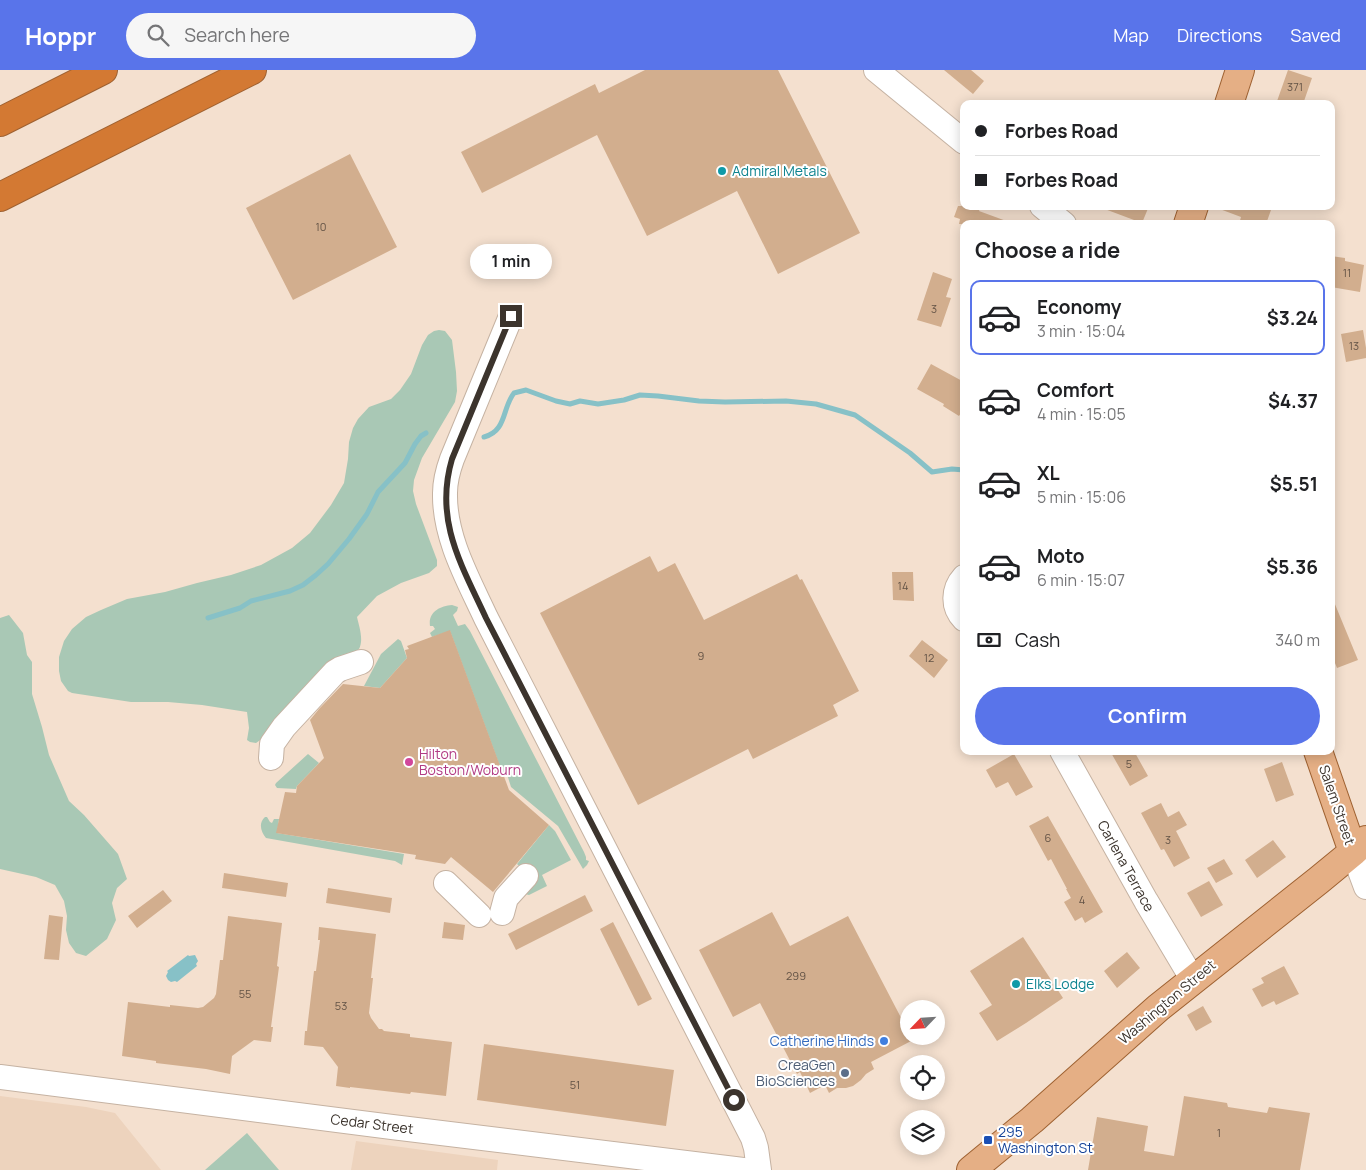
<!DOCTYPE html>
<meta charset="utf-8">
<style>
body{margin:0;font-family:Manrope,sans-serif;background:#f6f6f6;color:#202124;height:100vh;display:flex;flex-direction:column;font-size:19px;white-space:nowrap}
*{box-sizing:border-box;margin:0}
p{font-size:16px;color:#757577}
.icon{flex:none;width:28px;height:28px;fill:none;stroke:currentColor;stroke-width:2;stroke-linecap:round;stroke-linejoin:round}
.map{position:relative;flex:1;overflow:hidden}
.details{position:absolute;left:960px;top:150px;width:375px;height:535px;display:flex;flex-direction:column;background:#fff;border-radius:10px;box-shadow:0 2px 12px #0003}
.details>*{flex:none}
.hud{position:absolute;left:960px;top:30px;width:375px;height:110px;border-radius:10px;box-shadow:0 2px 12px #0003;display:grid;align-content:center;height:110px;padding:0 15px;background:#fff}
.needle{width:32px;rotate:245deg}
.controls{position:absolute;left:900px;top:930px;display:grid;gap:10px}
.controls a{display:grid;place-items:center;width:45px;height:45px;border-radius:50%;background:#fff;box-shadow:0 2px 12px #0003;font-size:25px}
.end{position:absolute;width:22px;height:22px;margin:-11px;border:6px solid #3c342d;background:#fff;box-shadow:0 0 0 2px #fff}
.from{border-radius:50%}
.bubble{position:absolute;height:35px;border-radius:18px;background:#fff;box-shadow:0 2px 12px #0003;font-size:16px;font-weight:700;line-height:35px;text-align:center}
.hud b{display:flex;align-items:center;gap:18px;height:48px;font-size:19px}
.hud b+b{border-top:1px solid #e0e0e0}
.hud i{width:12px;height:12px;background:#202124}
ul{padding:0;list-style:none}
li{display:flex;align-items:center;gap:15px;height:75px;margin:0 10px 8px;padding:0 5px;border:2px solid transparent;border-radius:10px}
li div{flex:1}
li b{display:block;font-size:19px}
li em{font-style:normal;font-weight:700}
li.selected{border-color:#5974ea}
li>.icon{width:45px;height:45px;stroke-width:1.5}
h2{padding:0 15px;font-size:22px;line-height:60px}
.pay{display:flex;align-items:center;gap:12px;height:55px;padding:0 15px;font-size:19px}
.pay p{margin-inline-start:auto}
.action{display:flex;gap:10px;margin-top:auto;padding:10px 15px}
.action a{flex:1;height:58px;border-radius:30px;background:#5974ea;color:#fff;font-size:20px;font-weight:700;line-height:58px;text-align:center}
header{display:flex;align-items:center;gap:30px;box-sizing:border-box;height:70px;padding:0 25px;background:#5974ea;color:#fff}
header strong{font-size:24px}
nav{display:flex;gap:28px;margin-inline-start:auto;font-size:18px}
.search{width:350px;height:45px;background:#f6f6f6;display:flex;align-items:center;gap:12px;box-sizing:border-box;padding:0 18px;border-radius:28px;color:#757577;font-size:19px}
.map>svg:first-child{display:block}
.built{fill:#edd3bd}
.green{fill:#a9c8b5}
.water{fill:#87c1c7}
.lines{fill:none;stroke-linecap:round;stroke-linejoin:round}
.stream{stroke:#87c1c7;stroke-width:5}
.building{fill:#d2ae8e}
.minor-casing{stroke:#c5b2a2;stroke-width:26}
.major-casing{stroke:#9e6131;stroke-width:30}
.highway-casing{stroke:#9e6131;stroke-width:30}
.minor{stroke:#fff;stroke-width:24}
.major{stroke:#e5af85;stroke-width:28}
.highway{stroke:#d37933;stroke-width:28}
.route{stroke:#3c342d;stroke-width:6}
.culture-dot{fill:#0f9aa8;stroke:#fff;stroke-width:2}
.hotel-dot{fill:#d1479c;stroke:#fff;stroke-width:2}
.shop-dot{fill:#3f7fe0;stroke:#fff;stroke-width:2}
.service-dot{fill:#5c6f8a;stroke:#fff;stroke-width:2}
.transit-dot{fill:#1a4fb4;stroke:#fff;stroke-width:2}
.labels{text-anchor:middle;stroke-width:4;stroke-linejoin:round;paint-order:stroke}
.number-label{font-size:11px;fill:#625245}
.culture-label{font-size:14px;fill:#0d838f;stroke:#fff;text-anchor:start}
.hotel-label{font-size:14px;fill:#b23c85;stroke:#fff;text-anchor:start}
.street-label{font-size:14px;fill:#3c342d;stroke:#fff}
.shop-label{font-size:14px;fill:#366cbe;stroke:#fff;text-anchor:end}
.service-label{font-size:14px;fill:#4e5e75;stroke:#fff;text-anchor:end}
.transit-label{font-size:14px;fill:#164399;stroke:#fff;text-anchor:start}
</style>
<header>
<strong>Hoppr</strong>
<div class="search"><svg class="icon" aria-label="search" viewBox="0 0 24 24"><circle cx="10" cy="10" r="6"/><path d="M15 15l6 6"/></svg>Search here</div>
<nav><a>Map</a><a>Directions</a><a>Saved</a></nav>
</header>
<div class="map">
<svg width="1366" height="1100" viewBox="0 0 1366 1100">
<rect width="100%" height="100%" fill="#f4e0cf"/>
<path class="built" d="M0,1026L86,1037L115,1043L161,1100H0Z
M356,1071L498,1090L497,1100H351Z"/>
<path class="green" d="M439,260L445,261L452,270L456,302L457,321L455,332L422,388L414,410L413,421L416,434L437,490V496L429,503L401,513L377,526L357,547C359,556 364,570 359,579L266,666L256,673L250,672L247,670L249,658L247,642L202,635L168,632H131L72,623L68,621L61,611L59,601V587L64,571L72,559L86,547L101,540L127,529L165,522L197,513L231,505L261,495L292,478L310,463L331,435L344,413L348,389L349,372L353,358L358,349L369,337L391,329L400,320L411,304L422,275L428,265L434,261Z
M452,535L458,537L457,541L453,545L458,556L465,554L470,561L584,782L586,787V790L589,791L587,795L583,799L558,756L511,717L506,701L502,702L450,561L432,567L430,563L435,559L433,556H430C428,542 440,536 452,535Z
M9,545L23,563L27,585L32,592V624L42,657L49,685L69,731L84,745L118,784L127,809L117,818L112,833L116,850L107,869L86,886L76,883L69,873L66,860L67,846L64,831L55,815L36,807L0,799V548Z
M398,569L401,571L407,588L380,618L364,616L381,584Z
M308,684L319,693L297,716L296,719L277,718L275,715L276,713Z
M265,747H267L270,752L272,753L274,749H279L277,763L404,784L402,795L395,791L266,768C261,762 258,753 265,747Z
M549,755L555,761L571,790L542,805L547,816L529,825L525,824L532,807L517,794Z
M247,1063L279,1100H205Z"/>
<path class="water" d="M188,885L189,886L195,885L198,891L196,894L197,896L177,912L175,911L171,912L168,910L166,906L168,902L167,901Z"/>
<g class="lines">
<path class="stream" d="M484,367C507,361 502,338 514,323L526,320L556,331L570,334L580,331L598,334L624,330L640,325L658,326L699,331L725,332L786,331L816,334L855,345L910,383L932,402L952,399L964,400
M208,548L240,538L251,531L290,521L303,515L316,505L328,494L349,469L367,444L378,422L405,393L415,374L421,366L426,363"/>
</g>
<path class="building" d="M645,0H778L860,163L778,204L737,121L647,166L597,65L482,123L461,82L595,14L599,23Z
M944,0H971L984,11L973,24Z
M1288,0L1312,8L1303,34H1276Z
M350,84L397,177L293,230L246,138Z
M958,136H981L979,141L1009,152V154H959L960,149L954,147Z
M1102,136H1149L1142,153L1102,138Z
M1218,136H1260L1271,140L1266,154H1239L1241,147L1217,138Z
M1331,186L1345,188V191L1364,195L1360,222L1331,217Z
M933,202L952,209L946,227L951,228L941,257L917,250Z
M1363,260L1366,278V288L1346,292L1341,264Z
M931,294L964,312V338L959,346L943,336L944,334L917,319Z
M650,486L658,502L675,493L704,550L797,504L800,510L802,509L859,621L833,635L838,646L753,689L748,679L638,735L540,543Z
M892,502H913L914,531L893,530Z
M1332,527L1358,590L1337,598L1331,583Z
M450,560L509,720L549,755L493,822L451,787L445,794L415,789L416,785L276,763L285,722L296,723L297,716L324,688L310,650L319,639L343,614L380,618L407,588L405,580L409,579L407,576Z
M922,570L948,590L934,608L909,586Z
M1110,681H1134L1148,706L1130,716Z
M1014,684L1033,717L1016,726L1008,712L996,718L986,700Z
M1282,692L1294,725L1276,732L1264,699Z
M1161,733L1168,747L1179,741L1187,755L1176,761L1190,788L1174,797L1164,779L1161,780L1141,743Z
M1048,746L1103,842L1085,853L1082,847L1075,851L1064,832L1071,828L1066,819H1067L1051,789L1048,791L1029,756Z
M1273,770L1286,787L1257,808L1245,790Z
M1224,789L1233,804L1216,813L1207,798Z
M224,803L288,813L286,827L222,818Z
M1209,811L1223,835L1201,847L1187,823Z
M328,818L392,828L390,843L326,833Z
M163,820L172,831L137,858L128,846Z
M585,825L593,841L516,880L508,864Z
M772,842L790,876L848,846L909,963V966H911L913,970L871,992L874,999L866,1004L861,1010L853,1016L846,1018H837L829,1023L825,1015L810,1023L800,1002L797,1004L760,933L733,947L699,880Z
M49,845L63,847L59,890L44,889Z
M228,846L282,853L277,896L279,897L271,957H273L271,972L254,970L232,986L230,1004L206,999L156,993V991L122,986L128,932L170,937V935L198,938L203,937L214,928L216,924L220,890H223Z
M444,852L465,855L463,870L442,868Z
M613,852L652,929L638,936L600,859Z
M319,857L376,864L371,908H373L369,943L371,948L379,959H382L384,961L410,964V967L452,972L446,1026L411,1022L410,1024L350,1017V1018L336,1016L338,997L323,977L304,975L305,961H307L308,951L314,901H316L320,870H318Z
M1023,867L1063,928L1026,953L997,971L979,943L992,935L970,901Z
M1127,882L1140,898L1117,918L1104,901Z
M1284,896L1299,924L1276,935L1274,931L1262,937L1252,919L1264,913L1261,908Z
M1203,936L1212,952L1196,961L1187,945Z
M484,974L674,1000L666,1056L477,1030Z
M1184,1026L1227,1033L1228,1037L1267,1043L1269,1037L1310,1043L1300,1100H1088L1097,1047L1148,1056L1144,1081L1174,1086Z"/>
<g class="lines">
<g class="minor-casing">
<path id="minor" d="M876,0L964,72
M1042,136L1064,154
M511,246L452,389C448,400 445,411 445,423C444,467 468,509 486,548L753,1068L756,1078L759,1100
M964,507C953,519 952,537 964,549
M1062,681L1146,831L1193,910
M271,688L272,674L284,657L335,602L340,599L361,592
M1353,782L1366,817
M446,813L479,845
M502,843L506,828L526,806
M0,1007L392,1057L743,1100"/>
</g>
<g class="major-casing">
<path id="major" d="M1229,34L1240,0
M1188,154L1194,136
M1318,681L1353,782
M971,1100L1032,1050L1158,938L1319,810L1353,782L1366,770"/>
</g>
<g class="highway-casing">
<path id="highway" d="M0,52L103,0
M0,127L252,0"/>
</g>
<use href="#minor" class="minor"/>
<use href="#major" class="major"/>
<use href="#highway" class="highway"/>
</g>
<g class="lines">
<path class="route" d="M511,246L452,389C434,450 461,494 486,548L734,1030"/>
</g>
<g class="culture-dot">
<circle cx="722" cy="101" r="5"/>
<circle cx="1016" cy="914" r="5"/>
</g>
<circle class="hotel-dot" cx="409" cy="692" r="5"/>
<circle class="shop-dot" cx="884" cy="971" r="5"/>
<circle class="service-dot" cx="845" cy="1003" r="5"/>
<rect class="transit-dot" x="983" y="1065" width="10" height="10" rx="2.5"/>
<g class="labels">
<g class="number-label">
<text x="1295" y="21">371</text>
<text x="321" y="161">10</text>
<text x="1347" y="207">11</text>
<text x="934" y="243">3</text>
<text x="1354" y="280">13</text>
<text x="903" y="520">14</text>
<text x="701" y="590">9</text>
<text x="929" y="592">12</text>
<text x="1129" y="698">5</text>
<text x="1048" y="772">6</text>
<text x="1168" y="774">3</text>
<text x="1082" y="834">4</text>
<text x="796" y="910">299</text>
<text x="245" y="928">55</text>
<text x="341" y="940">53</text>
<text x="575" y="1019">51</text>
<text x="1219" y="1067">1</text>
</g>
<g class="culture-label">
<text x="732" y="106">Admiral Metals</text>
<text x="1026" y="919">Elks Lodge</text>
</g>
<g class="hotel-label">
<text x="419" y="689">Hilton<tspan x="419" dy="16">Boston/Woburn</tspan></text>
</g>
<g class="street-label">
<text transform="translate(1337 735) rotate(71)" y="5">Salem Street</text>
<text transform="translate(1126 796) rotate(61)" y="5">Carlena Terrace</text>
<text transform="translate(1167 932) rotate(-40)" y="5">Washington Street</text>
<text transform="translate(372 1054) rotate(7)" y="5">Cedar Street</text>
</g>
<g class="shop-label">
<text x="874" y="976">Catherine Hinds</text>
</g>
<g class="service-label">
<text x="835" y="1000">CreaGen<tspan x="835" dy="16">BioSciences</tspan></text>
</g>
<g class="transit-label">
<text x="998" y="1067">295<tspan x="998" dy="16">Washington St</tspan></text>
</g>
</g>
</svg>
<div class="controls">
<a><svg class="needle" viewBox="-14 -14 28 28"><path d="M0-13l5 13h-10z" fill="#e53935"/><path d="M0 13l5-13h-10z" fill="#757577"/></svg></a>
<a><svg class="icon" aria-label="locate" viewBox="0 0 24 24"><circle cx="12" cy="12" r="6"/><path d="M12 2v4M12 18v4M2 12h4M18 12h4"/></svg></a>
<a><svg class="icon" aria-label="layers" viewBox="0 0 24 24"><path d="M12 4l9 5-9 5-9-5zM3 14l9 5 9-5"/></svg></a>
</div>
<i class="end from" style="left:734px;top:1030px"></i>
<i class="end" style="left:511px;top:246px"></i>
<div class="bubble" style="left:470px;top:174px;width:82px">1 min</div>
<div class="hud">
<b><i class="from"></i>Forbes Road</b>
<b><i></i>Forbes Road</b>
</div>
<section class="details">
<h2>Choose a ride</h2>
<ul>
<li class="selected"><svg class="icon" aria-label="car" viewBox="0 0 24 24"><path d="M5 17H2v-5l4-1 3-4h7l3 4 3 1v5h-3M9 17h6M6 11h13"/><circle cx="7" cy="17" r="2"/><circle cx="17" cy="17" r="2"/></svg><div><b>Economy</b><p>3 min · 15:04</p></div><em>$3.24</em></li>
<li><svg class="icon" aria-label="car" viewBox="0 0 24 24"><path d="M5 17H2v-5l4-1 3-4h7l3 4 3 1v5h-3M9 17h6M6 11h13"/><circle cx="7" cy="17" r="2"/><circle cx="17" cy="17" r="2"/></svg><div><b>Comfort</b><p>4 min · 15:05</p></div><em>$4.37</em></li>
<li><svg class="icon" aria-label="car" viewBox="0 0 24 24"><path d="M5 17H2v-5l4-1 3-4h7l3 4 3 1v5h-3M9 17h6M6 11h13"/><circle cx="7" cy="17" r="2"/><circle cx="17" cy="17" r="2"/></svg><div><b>XL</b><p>5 min · 15:06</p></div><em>$5.51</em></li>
<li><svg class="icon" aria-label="car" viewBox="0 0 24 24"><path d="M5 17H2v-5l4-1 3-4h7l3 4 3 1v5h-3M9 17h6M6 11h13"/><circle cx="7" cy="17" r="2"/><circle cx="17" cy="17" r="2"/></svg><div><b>Moto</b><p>6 min · 15:07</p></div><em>$5.36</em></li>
</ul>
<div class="pay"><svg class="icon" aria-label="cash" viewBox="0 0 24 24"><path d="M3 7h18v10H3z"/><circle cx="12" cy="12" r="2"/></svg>Cash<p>340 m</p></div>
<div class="action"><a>Confirm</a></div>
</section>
</div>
